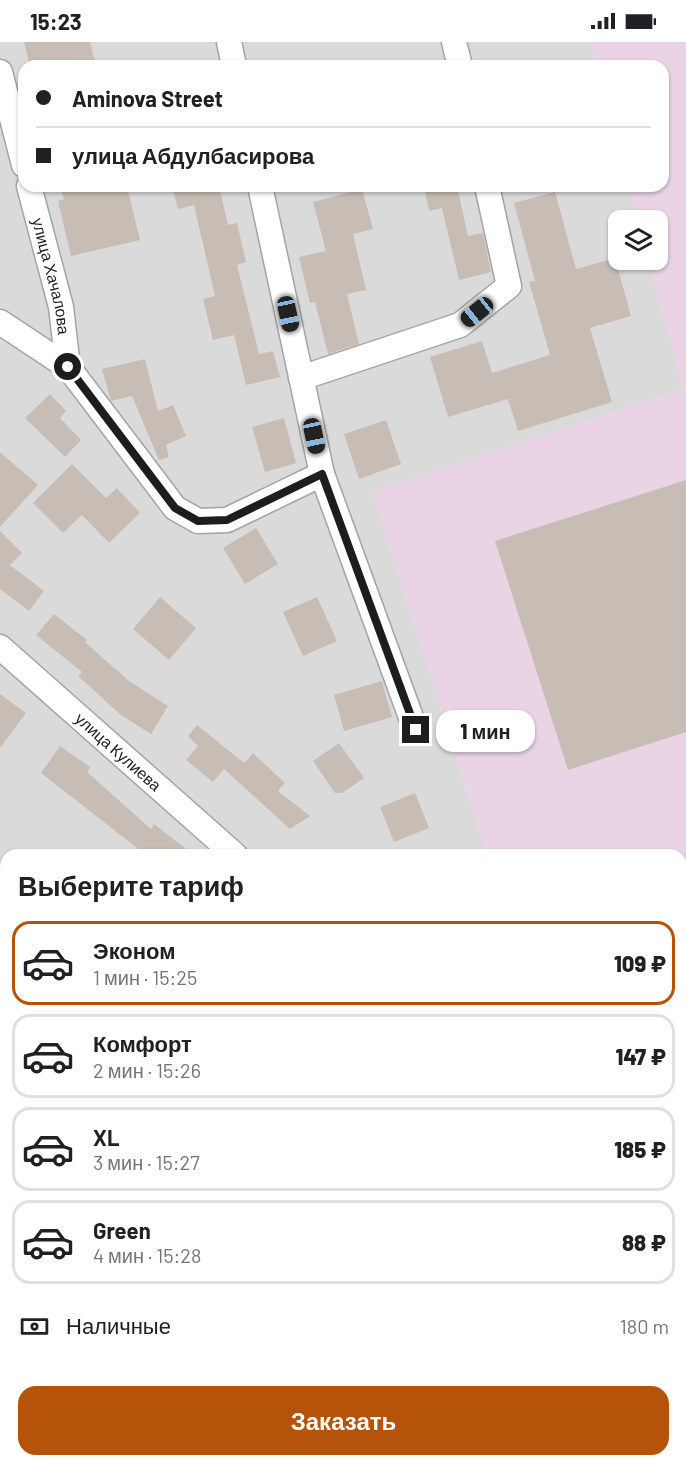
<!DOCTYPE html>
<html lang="ru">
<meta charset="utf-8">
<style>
body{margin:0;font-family:Barlow,sans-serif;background:#f6f6f6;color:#202124;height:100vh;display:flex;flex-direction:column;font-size:22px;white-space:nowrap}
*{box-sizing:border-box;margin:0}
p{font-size:20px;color:#757577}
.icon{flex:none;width:33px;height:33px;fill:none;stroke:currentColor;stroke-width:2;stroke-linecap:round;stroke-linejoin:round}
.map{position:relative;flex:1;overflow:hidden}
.side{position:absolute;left:0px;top:807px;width:687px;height:618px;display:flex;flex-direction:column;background:#fff;border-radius:18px 18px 0 0;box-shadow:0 2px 4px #0004}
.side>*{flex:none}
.top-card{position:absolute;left:18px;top:18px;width:651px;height:132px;border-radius:18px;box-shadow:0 2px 4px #0004;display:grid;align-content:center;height:132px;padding:0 18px;background:#fff}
.buttons{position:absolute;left:608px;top:168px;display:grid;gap:12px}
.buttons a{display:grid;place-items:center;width:60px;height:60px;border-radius:12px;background:#fff;box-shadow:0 2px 4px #0004;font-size:30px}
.end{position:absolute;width:27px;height:27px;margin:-14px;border:8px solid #1d1d1d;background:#fff;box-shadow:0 0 0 3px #fff}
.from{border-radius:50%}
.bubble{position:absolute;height:42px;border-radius:18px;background:#fff;box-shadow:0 2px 4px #0004;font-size:20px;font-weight:800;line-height:42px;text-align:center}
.car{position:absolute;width:18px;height:36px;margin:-18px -9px;border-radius:8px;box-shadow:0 0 4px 2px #0007;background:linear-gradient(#222 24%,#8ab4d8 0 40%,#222 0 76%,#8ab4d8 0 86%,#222 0)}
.top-card b{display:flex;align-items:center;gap:21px;height:57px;font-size:22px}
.top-card b+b{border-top:2px solid #e0e0e0}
.top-card i{width:15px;height:15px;background:#202124}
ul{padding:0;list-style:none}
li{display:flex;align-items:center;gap:18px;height:84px;margin:0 12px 9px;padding:0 6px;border:3px solid #e0e0e0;border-radius:18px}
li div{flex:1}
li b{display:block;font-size:22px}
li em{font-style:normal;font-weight:800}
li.current{border-color:#b45309}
li>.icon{width:54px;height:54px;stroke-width:1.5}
h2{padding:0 18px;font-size:27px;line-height:72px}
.pay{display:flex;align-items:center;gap:15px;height:66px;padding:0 18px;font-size:22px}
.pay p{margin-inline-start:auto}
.button{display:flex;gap:12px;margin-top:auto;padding:12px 18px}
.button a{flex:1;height:69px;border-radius:18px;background:#b45309;color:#fff;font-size:24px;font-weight:800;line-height:69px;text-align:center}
.status{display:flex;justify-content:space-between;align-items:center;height:42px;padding:0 30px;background:#fff;direction:ltr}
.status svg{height:16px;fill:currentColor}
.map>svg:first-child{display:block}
.residential{fill:#dbdada}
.industrial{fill:#e9d3e5}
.building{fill:#c7bdb5}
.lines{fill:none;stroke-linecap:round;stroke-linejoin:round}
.street-casing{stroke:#a4a4a4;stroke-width:27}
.street{stroke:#fff;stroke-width:24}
.route{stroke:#1d1d1d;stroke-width:8}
.labels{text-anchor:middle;stroke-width:4.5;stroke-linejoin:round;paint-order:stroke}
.street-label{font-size:16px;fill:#1d1d1d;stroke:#fff}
</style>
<div class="status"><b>15:23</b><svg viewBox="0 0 49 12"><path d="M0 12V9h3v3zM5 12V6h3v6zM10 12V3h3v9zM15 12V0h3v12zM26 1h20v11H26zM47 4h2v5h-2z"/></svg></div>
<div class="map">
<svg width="686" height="1425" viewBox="0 0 686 1425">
<rect width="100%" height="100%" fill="#efebe2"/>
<path class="residential" d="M0,0H591L597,24H24V144H629L638,178H618V218H648L683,347L372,450L487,813H6V1419H681V978L686,976V1425H0Z"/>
<path class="industrial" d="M591,0H686V976L681,978V813H487L372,450L683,347L648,218H657V178H638L629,144H663V24H597Z"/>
<path class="building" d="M24,0H90L96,24H30Z
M60,144H127L140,198L71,214L58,159L64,157Z
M172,144H219L228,183L237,181L246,220L237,223L259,312L273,309L280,335L246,343L234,293L213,298L203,257L215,254L194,163L178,167Z
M424,144H457L468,194L483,191L491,230L459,238L442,166L429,169Z
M362,147L373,187L353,192L366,248L347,252L359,302L328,312L315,260L310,261L299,215L326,209L313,160Z
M555,150L576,227L615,216L631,274L590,286L612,360L518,389L508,357L448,375L430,315L482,299L492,331L550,313L529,240L535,239L514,161Z
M145,317L158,369L173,363L186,394L166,403L169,415L159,418L132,354L111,359L102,327Z
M50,352L66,369L60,376L81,398L65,415L25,376Z
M284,376L296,421L265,430L252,385Z
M386,378L401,422L359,437L344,392Z
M0,410L38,443L0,485Z
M72,422L106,456L117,446L140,471L109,501L82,473L63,491L33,461Z
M686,438V690L568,728L495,499Z
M256,486L278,522L245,542L223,506Z
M0,489L22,511L10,523L44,549L29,569L0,547Z
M160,555L196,586L169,618L133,587Z
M317,555L337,599L303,614L283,570Z
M54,572L87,598L85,600L129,639L168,664L151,692L121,673L78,634L82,630L36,593Z
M382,639L392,675L344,689L334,653Z
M0,652L26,671L0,706Z
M197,683L244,721L253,711L285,741L278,749L310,774L290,787L224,727L213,740L186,718L198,704L188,694Z
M339,701L364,736L342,751H335L313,719Z
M60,704L90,725L87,730L151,787L154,782L194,813H146L41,731Z
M415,751L429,786L394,800L380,765Z"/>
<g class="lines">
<g class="street-casing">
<g id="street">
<path d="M229,0L234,24"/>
<path d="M454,0L460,24"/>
<path d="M0,30L24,123"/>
<path id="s1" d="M29,144L61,265L68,325"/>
<path d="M260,144L322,432L416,689"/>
<path d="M0,280L68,325L175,466L198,479L227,478L322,432"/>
<path d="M301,336L460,283L509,244L487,144"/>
<path id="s2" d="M0,605L235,813"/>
<path d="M0,914L6,920"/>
<path d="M0,939L6,938"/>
<path d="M681,1073L686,1071"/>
<path d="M0,1236L6,1242"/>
<path d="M681,1239L686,1243"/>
<path d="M184,1419L192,1425"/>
<path d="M518,1419L525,1425"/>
</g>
</g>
<use href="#street" class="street"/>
</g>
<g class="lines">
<path class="route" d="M68,325L175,466L198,479L227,478L322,432L416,688"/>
</g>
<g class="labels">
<g class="street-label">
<text dy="6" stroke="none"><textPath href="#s1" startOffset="93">улица Хачалова</textPath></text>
<text dy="6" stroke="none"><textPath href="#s2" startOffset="158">улица Кулиева</textPath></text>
</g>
</g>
</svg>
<div class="buttons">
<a><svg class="icon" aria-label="layers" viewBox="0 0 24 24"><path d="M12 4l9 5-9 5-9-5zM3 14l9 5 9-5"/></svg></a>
</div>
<i class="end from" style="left:68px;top:325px"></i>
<i class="end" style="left:416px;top:688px"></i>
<div class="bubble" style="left:436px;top:668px;width:99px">1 мин</div>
<i class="car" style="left:477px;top:270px;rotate:231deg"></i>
<i class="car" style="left:288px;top:272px;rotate:168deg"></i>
<i class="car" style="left:314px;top:394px;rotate:168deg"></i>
<div class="top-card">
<b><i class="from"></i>Aminova Street</b>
<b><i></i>улица Абдулбасирова</b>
</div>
<section class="side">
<h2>Выберите тариф</h2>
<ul>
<li class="current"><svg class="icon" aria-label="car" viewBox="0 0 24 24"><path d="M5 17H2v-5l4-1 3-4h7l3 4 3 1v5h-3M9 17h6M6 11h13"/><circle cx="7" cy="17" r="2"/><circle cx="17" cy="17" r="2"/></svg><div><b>Эконом</b><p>1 мин · 15:25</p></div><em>109 ₽</em></li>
<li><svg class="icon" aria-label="car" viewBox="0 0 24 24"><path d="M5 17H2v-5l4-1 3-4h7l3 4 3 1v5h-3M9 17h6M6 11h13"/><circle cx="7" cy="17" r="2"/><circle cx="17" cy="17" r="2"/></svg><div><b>Комфорт</b><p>2 мин · 15:26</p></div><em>147 ₽</em></li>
<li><svg class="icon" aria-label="car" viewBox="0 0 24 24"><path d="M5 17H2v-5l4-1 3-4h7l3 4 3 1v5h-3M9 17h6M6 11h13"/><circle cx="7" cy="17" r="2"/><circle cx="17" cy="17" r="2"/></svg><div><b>XL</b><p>3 мин · 15:27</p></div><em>185 ₽</em></li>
<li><svg class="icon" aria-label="car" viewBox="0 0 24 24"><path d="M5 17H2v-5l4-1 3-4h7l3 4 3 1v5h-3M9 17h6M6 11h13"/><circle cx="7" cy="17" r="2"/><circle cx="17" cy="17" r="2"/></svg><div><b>Green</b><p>4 мин · 15:28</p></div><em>88 ₽</em></li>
</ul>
<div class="pay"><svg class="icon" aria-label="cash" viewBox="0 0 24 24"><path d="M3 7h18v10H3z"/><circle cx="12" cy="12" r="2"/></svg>Наличные<p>180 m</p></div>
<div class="button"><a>Заказать</a></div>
</section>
</div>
